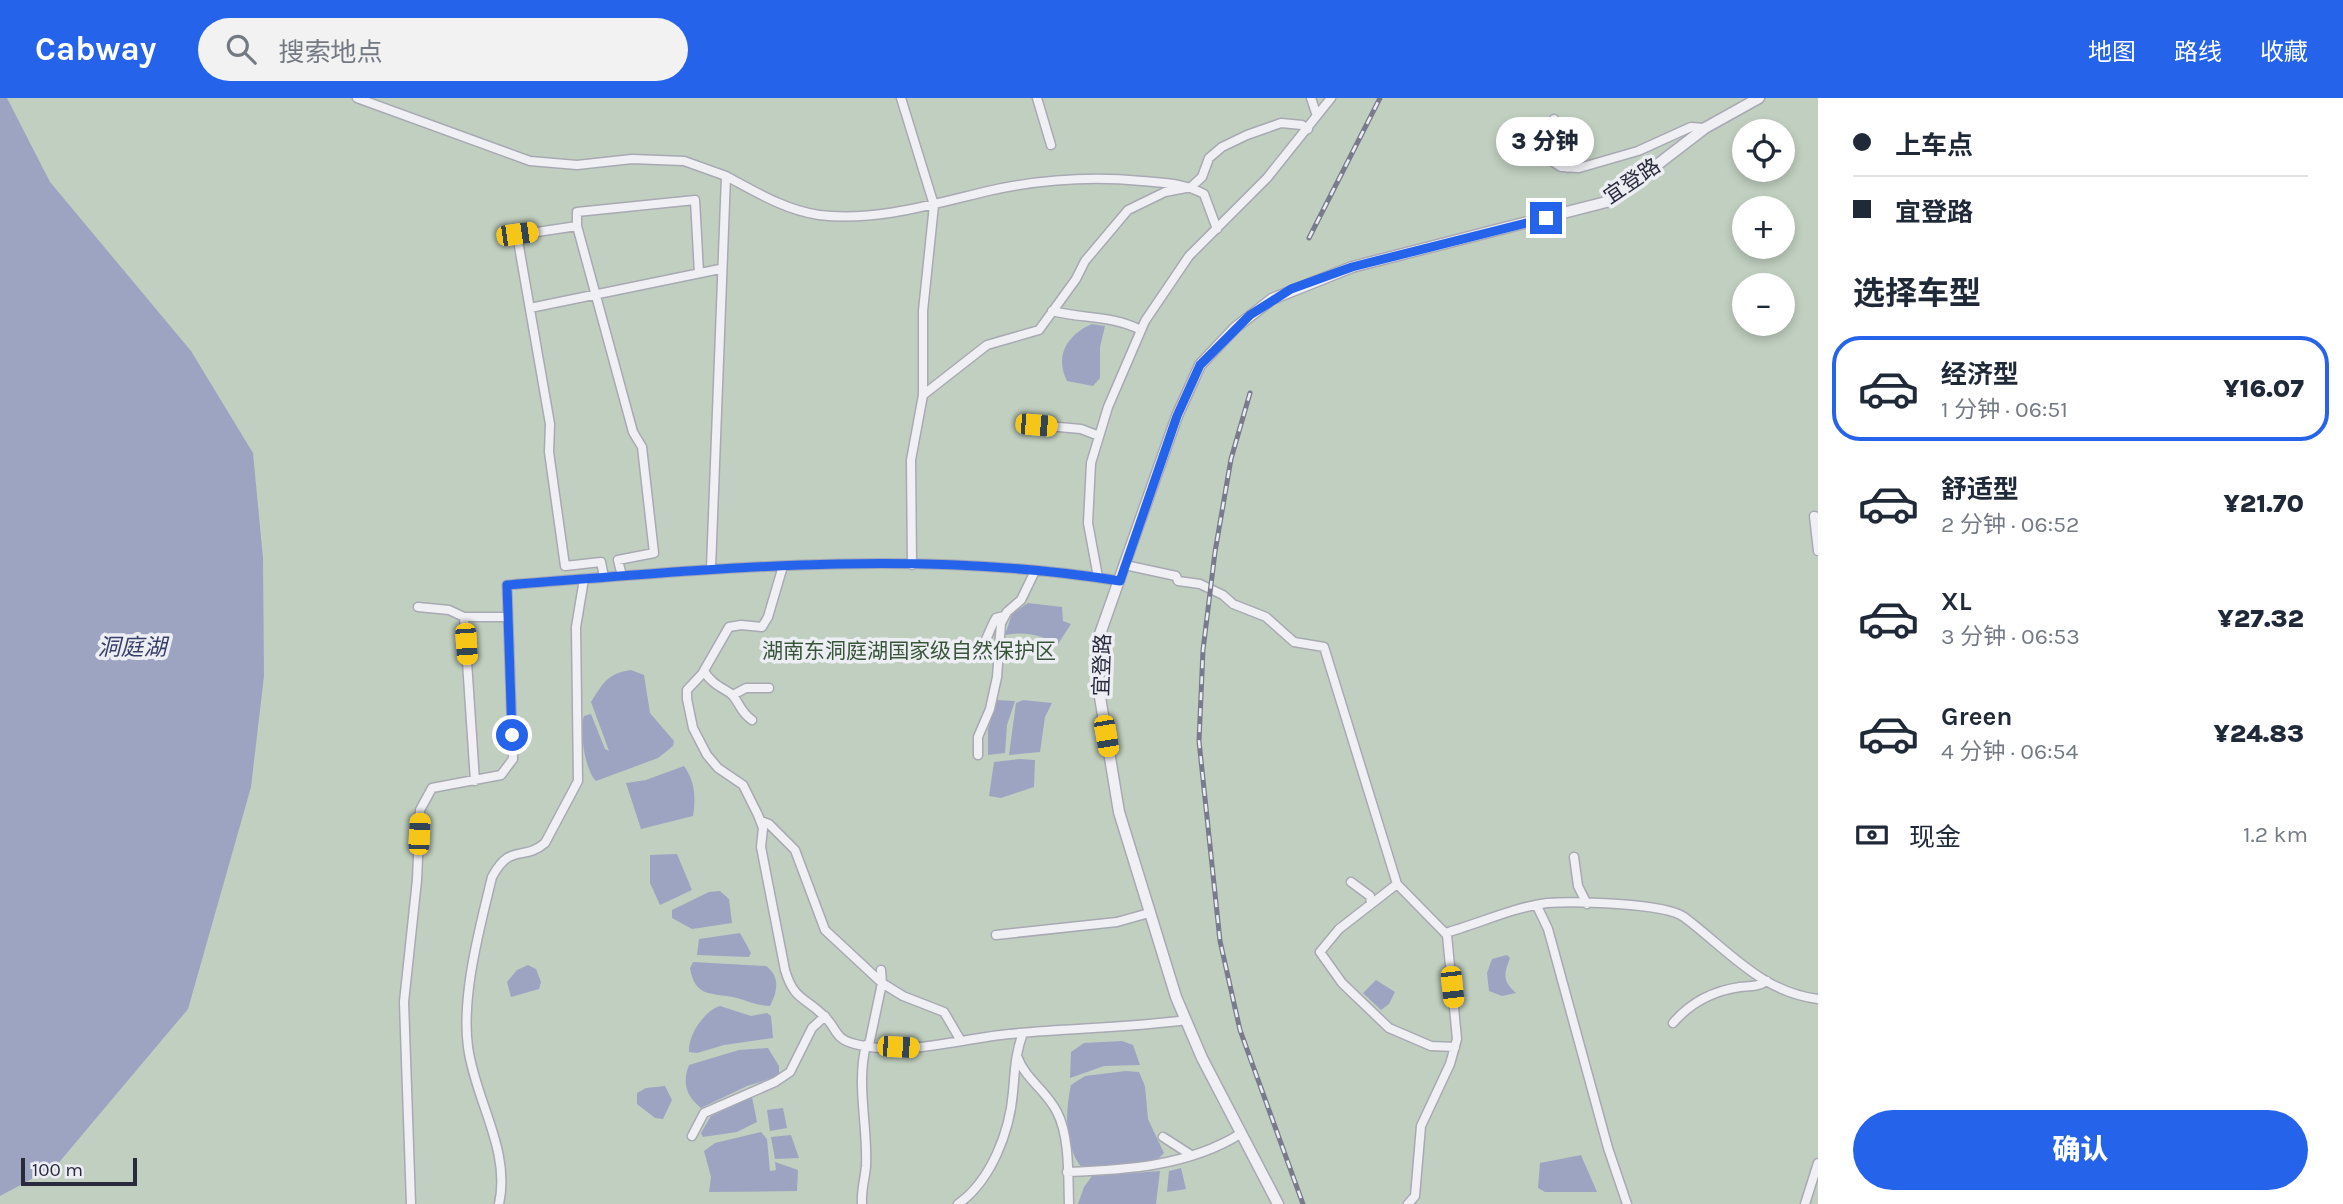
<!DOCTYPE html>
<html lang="zh">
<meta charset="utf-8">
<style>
body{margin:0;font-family:Karla,"Noto Sans SC",sans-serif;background:#f2f2f3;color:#1f2937;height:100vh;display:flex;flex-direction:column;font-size:26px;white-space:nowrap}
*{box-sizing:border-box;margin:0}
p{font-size:23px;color:#747a83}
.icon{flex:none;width:38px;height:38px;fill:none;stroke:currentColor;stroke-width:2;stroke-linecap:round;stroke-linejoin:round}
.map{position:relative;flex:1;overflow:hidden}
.drawer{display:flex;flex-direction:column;background:#fff;width:525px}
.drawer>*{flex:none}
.banner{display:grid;align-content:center;height:154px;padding:0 35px;background:#fff}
.buttons{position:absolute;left:1732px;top:21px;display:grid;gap:14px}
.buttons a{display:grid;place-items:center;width:63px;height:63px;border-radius:50%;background:#fff;box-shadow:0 4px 10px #0003;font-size:35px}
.scale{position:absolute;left:21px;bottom:18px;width:116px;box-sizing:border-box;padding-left:7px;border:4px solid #292a3b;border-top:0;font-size:19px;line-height:24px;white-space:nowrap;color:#292a3b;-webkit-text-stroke:5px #edeef4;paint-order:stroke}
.end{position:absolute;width:32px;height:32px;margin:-16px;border:9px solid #2563eb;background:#fff;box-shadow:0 0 0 4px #fff}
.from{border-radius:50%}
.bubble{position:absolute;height:49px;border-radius:24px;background:#fff;box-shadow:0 4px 10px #0003;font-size:23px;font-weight:800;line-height:49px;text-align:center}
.car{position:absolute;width:21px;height:42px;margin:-21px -10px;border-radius:9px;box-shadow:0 0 5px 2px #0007;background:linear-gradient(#f5c518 24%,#345 0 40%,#f5c518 0 76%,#345 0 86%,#f5c518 0)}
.banner b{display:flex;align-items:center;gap:24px;height:66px;font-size:26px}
.banner b+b{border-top:2px solid #e0e1e3}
.banner i{width:18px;height:18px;background:#1f2937}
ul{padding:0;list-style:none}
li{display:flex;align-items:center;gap:21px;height:105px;margin:0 14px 10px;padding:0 21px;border:4px solid transparent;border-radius:28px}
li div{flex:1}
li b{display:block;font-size:26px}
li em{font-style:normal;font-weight:800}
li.on{border-color:#2563eb}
li>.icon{width:63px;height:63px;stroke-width:1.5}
h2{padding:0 35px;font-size:32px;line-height:84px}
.pay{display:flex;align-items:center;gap:18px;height:77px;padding:0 35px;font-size:26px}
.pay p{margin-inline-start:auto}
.action{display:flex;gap:14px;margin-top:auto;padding:14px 35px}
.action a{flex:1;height:80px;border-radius:42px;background:#2563eb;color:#fff;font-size:28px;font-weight:800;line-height:80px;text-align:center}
header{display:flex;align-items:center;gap:42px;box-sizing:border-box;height:98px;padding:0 35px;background:#2563eb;color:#fff}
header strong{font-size:33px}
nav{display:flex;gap:38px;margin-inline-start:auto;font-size:24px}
.search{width:490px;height:63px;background:#f2f2f3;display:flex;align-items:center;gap:18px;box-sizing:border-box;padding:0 24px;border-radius:38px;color:#747a83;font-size:26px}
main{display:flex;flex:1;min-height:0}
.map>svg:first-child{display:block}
.green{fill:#c0cfc0;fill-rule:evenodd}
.water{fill:#9ca4c2}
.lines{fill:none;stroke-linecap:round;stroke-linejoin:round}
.minor-casing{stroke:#a8a9b3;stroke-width:11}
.tertiary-casing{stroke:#a8a9b3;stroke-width:13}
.minor{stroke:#f0f0f4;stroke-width:8}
.tertiary{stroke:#f0f0f4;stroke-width:10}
.rail-casing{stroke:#797b8d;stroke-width:5}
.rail{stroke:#edeef4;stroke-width:2.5;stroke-dasharray:8;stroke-linecap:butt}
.route{stroke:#2563eb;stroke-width:9}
.labels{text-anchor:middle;stroke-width:7;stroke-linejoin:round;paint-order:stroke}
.street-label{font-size:21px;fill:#292a3b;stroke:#edeef4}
.park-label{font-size:21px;fill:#38553a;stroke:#edeef4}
.water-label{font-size:23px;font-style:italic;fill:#38406a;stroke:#edeef4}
</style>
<header>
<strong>Cabway</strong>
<div class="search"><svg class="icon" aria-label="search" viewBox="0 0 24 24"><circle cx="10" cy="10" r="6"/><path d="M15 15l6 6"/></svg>搜索地点</div>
<nav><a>地图</a><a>路线</a><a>收藏</a></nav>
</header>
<main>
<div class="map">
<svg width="1818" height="1106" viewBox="0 0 1818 1106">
<rect width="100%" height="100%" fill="#dedfe6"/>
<path class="green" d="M0,0H1818V1106H0ZM1745,33H1783V72H1745ZM1745,110H1783V149H1745ZM1745,187H1783V226H1745Z"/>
<path class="water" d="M0,0H7L50,84L191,253L253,355L263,460L264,578L251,689L188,911L56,1068L0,1098Z
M1092,226L1105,228L1100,249V280L1093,288L1067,283C1054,258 1068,236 1092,226Z
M1028,505L1062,509L1063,523L1071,526L1058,546C1040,537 1025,533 1005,537L1012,516Z
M631,572L644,577L650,615L674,643L673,648L658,660L596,683C585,673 579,632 584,618L591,616L605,651L609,653L591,604C603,585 608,575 631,572Z
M997,602L1015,603L1007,627L1005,655L988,657V631Z
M1023,602L1052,605L1045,619L1040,654L1009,657L1016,605Z
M1020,661L1035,662L1034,689L1001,700L989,698L994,664Z
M684,668C695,683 696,700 693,718L641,731L626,685L646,682Z
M677,756L692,792L660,807L650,785V757Z
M720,793L729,801L732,825L692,831L672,820V812L709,794Z
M740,835L751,855L749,859L697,857L699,841Z
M1507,857L1510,860C1504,876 1502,883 1516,895L1502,898L1489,893L1487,875L1492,861Z
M693,864L766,868C780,878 778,893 770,908C758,908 748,903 737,900C713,894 695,901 690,870Z
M528,867L536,871L541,884L539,891L511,899L507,884L517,872Z
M1376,882L1395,894L1389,906L1381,912L1363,895Z
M720,908L751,918L767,915L771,918L773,940L724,947L697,955L689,954C688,937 704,913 720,908Z
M1122,943L1133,947L1140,967L1104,968L1070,980L1071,954L1084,945Z
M768,950L779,968V978L747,988L701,1010C686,998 682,985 689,967L739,952Z
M1126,973L1139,974L1145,988L1148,1021L1164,1055L1156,1063L1083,1071C1064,1050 1065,1013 1071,987L1085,978Z
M665,988L672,1002L663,1021L655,1020L637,1006V995L646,990Z
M752,999L757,1024L737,1034L703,1039L701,1035L711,1018Z
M783,1010L787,1030L770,1033L767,1012Z
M761,1034L767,1041L770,1073L776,1072L775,1064L798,1072L797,1093L709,1094L711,1079L704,1053L715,1045Z
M791,1037L799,1060L775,1061L771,1039Z
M1581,1057L1597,1094H1545L1538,1090L1540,1065Z
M1181,1070L1186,1091L1167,1094L1169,1073Z
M1160,1073L1156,1106H1078L1084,1089L1092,1078Z"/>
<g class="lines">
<g class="minor-casing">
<path id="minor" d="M357,0L530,63L577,67L632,61L684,63L726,78L711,470
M901,0L934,107L923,213V297L911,362L912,467
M1037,0L1051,47
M1311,0L1316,15
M1554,21L1568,70
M1515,35L1517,41L1561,69L1579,70L1638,53L1691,29L1705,30
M726,78C756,94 785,112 819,117C875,124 934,106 988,93C1037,82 1092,78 1142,83C1165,85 1184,85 1204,96L1217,131
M577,128V114L695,102L699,175
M530,210L720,171
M1052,213C1084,221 1111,217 1141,232
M923,297L987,247L1039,232L1076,181L1085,163L1128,112L1165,94L1191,89L1202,79L1209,60L1222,49L1247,37L1281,25L1302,27L1308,31
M1036,327L1081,331L1099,338
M1818,419L1814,418L1818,453
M1125,467L1176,478L1178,483L1200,486L1223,497L1233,506L1266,519L1294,544L1324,549L1397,786L1447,837L1457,941L1450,966L1421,1028L1415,1098L1408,1106
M783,468L768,519L762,529L741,527L729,529L702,576L687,592V601L693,630L707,657L718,670L743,687L758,717L763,730L761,749L785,872C794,903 806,899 825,919C837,930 834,941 855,946C905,959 959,941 1009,936C1068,930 1128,930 1186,922
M604,479L601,464L565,468L549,354L550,326L517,137L577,128L633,334L642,349L654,455L618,462L622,478
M1098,479L1088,425L1091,365L1108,309L1145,223L1189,158L1267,80L1331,0
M418,509L449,512L464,519
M959,556C986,560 985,538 996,520L1004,518
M704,573C711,585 719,588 730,595C739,602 739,613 752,622
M733,597L746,590H769
M978,657V639L990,611L997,579L1001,525L1007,514L1021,502L1035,473
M475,683L464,519H508
M761,723L769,726L795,752L825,832L882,885L903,898L944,914L961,943
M1574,759L1578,788L1587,806
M1351,784L1370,798L1371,806
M1397,786L1339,831L1320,854L1342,885L1389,930L1431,948L1455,949
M1537,808L1548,831L1608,1050L1627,1106
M1445,835C1478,826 1514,809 1547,805C1573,803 1665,805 1684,819C1728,852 1761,894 1818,901
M996,837L1117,824L1149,815
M1673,925C1691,904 1712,893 1740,889C1751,888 1757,889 1767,883
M869,947L882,885L881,872
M1017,958C1025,981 1046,992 1057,1014C1070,1039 1068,1079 1069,1106
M692,1038L704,1015L775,984L790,974L812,930L825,918
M1163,1039L1191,1057
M1067,1074C1125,1072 1189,1068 1240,1036
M411,1106L404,904L417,782L420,712L432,690L501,677L513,661L507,487C710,471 917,450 1120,483
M499,1106C511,1052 475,1002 468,949C461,898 480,829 492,779C511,744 523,764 545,745L578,683L576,529L584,481
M862,1106C861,1092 865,1081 866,1068C868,1028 856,987 866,947
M958,1106C991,1083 1010,1033 1013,994C1015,973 1015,956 1023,935
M1805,1106L1818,1065"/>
</g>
<g class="tertiary-casing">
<path id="tertiary" d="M1278,1106L1202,960L1176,899L1119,714L1098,587L1100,536L1177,318L1200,267L1235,230L1272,201L1352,169L1610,103L1705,30L1759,0"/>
</g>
<use href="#minor" class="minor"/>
<use href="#tertiary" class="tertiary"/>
<g class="rail-casing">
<path id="rail" d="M1309,140L1380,0
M1250,295L1231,361L1215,454L1203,552L1199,643L1220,843L1240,932L1303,1106"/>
</g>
<use href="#rail" class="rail"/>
</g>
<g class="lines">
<path class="route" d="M512,637L507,487C710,471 917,450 1120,483L1177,318L1200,267L1250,217L1291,191L1352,169L1546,120"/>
</g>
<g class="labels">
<g class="street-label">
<text transform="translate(1632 83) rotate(-34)" y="7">宜登路</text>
<text transform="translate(1102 567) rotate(-88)" y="7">宜登路</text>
</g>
<g class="park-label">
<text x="909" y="560">湖南东洞庭湖国家级自然保护区</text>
</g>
<g class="water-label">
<text x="132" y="557">洞庭湖</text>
</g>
</g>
</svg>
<div class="buttons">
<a><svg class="icon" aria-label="locate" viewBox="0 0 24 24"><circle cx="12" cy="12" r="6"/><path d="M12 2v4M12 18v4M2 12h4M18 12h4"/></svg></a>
<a>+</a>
<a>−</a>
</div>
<div class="scale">100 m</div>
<i class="end from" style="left:512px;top:637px"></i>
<i class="end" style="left:1546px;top:120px"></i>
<div class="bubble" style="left:1496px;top:19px;width:98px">3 分钟</div>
<i class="car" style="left:517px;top:136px;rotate:82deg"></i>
<i class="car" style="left:1036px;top:327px;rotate:95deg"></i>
<i class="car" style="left:466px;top:546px;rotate:176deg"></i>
<i class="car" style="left:1106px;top:638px;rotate:170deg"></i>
<i class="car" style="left:419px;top:736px;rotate:3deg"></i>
<i class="car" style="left:1452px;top:889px;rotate:174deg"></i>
<i class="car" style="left:898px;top:949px;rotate:93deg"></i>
</div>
<section class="drawer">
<div class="banner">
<b><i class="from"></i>上车点</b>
<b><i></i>宜登路</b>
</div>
<h2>选择车型</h2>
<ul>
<li class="on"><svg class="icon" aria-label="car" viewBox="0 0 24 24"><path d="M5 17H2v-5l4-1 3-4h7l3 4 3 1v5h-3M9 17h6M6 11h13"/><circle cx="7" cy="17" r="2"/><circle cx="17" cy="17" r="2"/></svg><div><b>经济型</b><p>1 分钟 · 06:51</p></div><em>¥16.07</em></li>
<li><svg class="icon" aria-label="car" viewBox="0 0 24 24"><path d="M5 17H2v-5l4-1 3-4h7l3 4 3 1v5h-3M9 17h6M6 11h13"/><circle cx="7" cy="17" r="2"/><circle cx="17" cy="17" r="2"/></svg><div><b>舒适型</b><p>2 分钟 · 06:52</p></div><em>¥21.70</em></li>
<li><svg class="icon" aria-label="car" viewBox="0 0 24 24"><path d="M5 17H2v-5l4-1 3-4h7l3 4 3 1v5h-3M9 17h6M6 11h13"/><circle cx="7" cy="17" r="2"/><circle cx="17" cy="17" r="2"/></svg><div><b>XL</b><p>3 分钟 · 06:53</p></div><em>¥27.32</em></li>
<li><svg class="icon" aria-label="car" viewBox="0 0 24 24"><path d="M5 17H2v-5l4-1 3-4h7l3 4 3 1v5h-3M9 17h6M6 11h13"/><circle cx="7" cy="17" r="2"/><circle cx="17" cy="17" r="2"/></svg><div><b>Green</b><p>4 分钟 · 06:54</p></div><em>¥24.83</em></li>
</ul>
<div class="pay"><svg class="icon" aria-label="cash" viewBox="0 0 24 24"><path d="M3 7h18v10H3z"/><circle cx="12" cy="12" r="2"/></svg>现金<p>1.2 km</p></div>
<div class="action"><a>确认</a></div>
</section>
</main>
